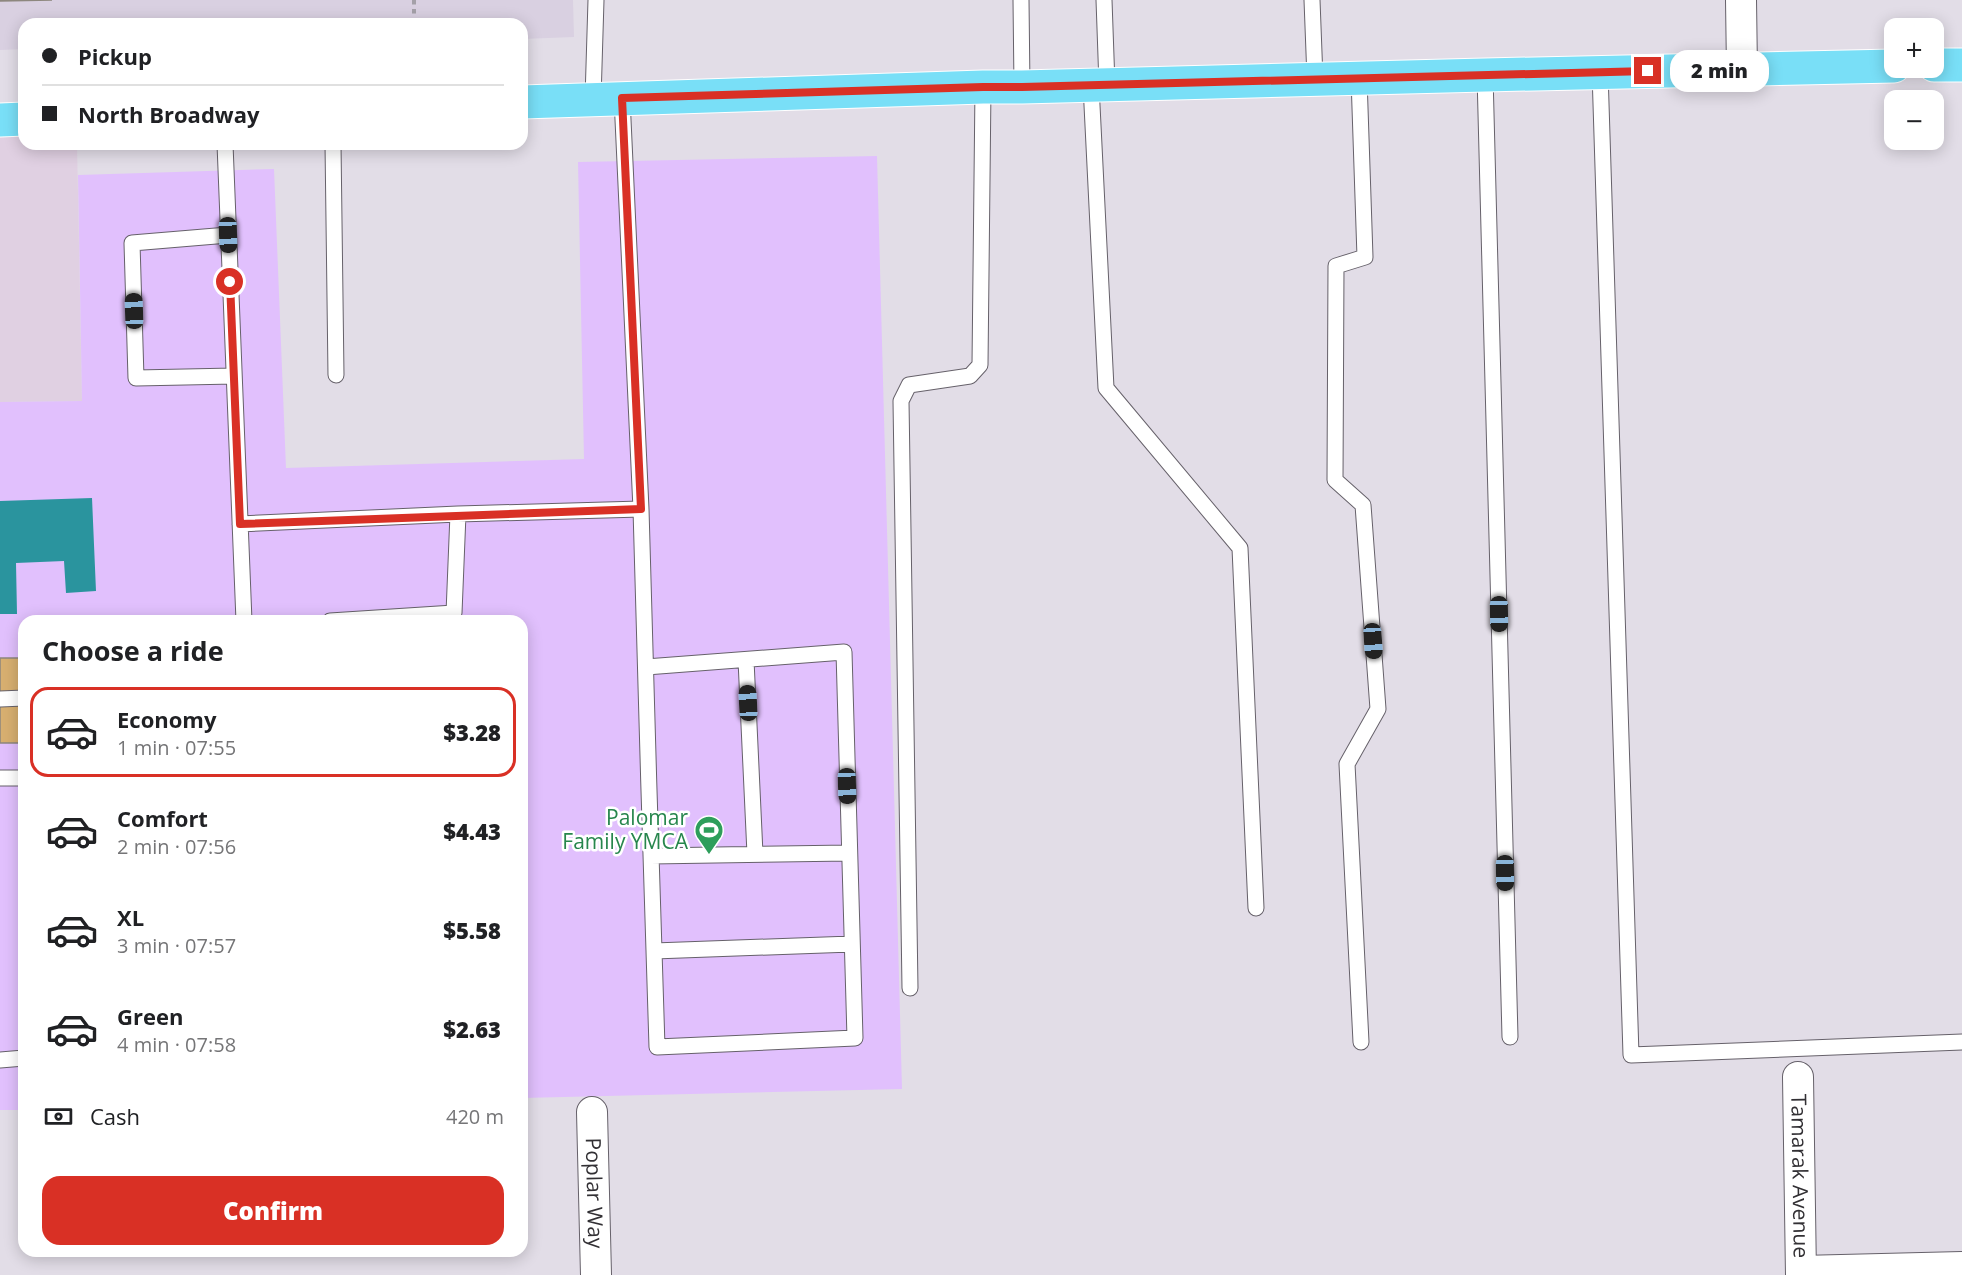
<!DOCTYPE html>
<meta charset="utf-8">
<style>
body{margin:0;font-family:"Open Sans",sans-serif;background:#f2f2f2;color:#202124;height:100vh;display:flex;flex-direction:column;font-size:22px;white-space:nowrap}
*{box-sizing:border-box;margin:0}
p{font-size:20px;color:#757577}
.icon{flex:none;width:33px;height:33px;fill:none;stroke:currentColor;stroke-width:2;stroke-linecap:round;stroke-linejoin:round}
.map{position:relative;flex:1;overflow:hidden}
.side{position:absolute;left:18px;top:615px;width:510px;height:642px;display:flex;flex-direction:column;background:#fff;border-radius:18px;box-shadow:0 3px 15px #0003}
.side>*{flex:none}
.banner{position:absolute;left:18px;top:18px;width:510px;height:132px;border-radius:18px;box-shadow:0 3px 15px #0003;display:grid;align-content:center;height:132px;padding:0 24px;background:#fff}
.tools{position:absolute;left:1884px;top:18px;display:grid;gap:12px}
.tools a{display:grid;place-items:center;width:60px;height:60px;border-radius:12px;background:#fff;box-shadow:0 3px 15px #0003;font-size:30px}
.end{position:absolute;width:27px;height:27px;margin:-14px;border:8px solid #d93025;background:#fff;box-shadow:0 0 0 3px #fff}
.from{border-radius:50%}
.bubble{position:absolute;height:42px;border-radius:18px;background:#fff;box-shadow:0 3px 15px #0003;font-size:20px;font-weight:800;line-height:42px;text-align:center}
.car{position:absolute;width:18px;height:36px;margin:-18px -9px;border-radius:8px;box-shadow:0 0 4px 2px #0007;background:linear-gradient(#222 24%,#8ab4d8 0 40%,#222 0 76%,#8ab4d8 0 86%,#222 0)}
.banner b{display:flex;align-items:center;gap:21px;height:57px;font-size:22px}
.banner b+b{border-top:2px solid #e0e0e0}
.banner i{width:15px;height:15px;background:#202124}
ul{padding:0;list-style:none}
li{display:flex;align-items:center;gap:18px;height:90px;margin:0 12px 9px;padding:0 12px;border:3px solid transparent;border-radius:18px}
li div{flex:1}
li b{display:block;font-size:22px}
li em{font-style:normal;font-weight:800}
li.active{border-color:#d93025}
li>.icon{width:54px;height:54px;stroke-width:1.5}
h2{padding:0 24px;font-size:27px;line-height:72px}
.pay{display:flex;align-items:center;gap:15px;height:66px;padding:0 24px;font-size:22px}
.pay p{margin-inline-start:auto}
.primary-button{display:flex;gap:12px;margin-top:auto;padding:12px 24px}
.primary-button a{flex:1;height:69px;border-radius:18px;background:#d93025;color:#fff;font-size:24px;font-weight:800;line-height:69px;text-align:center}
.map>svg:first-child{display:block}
.commercial{fill:#e0d0e2}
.built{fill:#d9d0e1}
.green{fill:#e1c0fd}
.water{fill:#2a949e}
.building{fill:#d7af70;stroke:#8d877e;stroke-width:1.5}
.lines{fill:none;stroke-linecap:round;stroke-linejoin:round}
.service-casing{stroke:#66616a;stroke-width:17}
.minor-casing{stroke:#66616a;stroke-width:32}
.primary-casing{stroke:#fff;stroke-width:35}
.path{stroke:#a4a0a8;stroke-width:4;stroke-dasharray:4.5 4.5;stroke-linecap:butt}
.service{stroke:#fff;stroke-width:15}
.minor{stroke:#fff;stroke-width:30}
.primary{stroke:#79dff7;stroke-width:33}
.route{stroke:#d93025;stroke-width:8}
.labels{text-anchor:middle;stroke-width:5;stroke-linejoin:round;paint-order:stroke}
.leisure-label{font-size:21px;fill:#27864d;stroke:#fff;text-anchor:end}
.street-label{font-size:21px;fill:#323034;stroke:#fff}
</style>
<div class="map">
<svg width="1962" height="1275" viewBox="0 0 1962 1275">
<rect width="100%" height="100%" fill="#e2dde7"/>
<path class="commercial" d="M24,119V144H77L82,401L0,402V120Z"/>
<path class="built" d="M0,0H573L574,37L522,39V24H24V49L0,50Z"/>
<path class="green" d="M877,156L902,1089L522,1098V621H24V1110H0V402L82,401L78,175L274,169L286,468L584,459L578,162Z"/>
<path class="water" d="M92,498L96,591L66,593L64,561L16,563L17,614H0V501Z"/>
<path class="building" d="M0,0H52L0,1Z
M0,658H24V743H0Z"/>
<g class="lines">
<g class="service-casing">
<path id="service" d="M1021,0L1022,87
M1104,0L1107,85
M1312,0L1315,79
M1600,72L1631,1055L1962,1042
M1485,75L1510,1037
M1359,78L1365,257L1336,266L1335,480L1363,505L1378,709L1347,764L1361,1042
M1091,85L1106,388L1240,548L1256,908
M593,99L596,0
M225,144L244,621
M333,144L336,375
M228,235L132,243L136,378L234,376
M641,509C646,688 651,868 657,1047L855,1038L844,652L646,667
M240,524L458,514
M330,621L454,613L458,514L641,509L622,98
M746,660L755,854
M0,699L24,698
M0,778H24
M651,856L849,853
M654,951L852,944
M910,988L901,401L909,385L970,376L980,365L983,87
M0,1060L24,1058"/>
</g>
<g class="minor-casing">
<g id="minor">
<path d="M1741,0L1742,70"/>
<path id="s1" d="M1798,1077L1801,1275"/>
<path id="s2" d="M592,1112L596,1275"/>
<path d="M1801,1271L1962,1267"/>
</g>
</g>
<g class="primary-casing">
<path id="primary" d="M1934,65H1962
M522,102L983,87H1022L1485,75L1894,66
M0,120L24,119"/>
</g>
<path class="path" d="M414,0V24"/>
<use href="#service" class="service"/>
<use href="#minor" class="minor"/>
<use href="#primary" class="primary"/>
</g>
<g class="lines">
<path class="route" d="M230,282L240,524L641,509L622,98L983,87H1022L1648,71"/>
</g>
<defs>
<g id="stadium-pin" transform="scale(1.5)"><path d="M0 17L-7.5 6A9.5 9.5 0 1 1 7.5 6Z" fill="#2e9e5b" stroke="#fff"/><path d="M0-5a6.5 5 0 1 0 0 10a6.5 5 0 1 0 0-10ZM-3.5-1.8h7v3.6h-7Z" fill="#fff"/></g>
</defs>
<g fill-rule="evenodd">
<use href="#stadium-pin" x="709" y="830"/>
</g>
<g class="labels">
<g class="leisure-label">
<text x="688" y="825">Palomar<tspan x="688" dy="24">Family YMCA</tspan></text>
</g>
<g class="street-label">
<text dy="7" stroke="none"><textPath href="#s1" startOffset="99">Tamarak Avenue</textPath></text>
<text dy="7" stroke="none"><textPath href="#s2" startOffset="81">Poplar Way</textPath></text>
</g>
</g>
</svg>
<div class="tools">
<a>+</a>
<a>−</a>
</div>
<i class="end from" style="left:230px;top:282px"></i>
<i class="end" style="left:1648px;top:71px"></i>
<div class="bubble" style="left:1670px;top:50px;width:99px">2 min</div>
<i class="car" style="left:228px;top:235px;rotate:178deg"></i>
<i class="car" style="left:134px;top:311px;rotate:358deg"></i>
<i class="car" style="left:1499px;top:614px;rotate:179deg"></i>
<i class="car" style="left:1373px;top:641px;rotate:176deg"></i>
<i class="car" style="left:748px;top:703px;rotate:357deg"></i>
<i class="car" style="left:847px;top:786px;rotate:178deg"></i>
<i class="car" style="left:1505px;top:873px;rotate:179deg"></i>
<div class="banner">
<b><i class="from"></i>Pickup</b>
<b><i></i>North Broadway</b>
</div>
<section class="side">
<h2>Choose a ride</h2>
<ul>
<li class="active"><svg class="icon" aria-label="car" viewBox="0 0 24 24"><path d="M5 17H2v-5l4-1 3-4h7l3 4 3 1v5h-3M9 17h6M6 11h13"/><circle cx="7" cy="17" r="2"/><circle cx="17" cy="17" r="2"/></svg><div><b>Economy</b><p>1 min · 07:55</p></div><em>$3.28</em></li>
<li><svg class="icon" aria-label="car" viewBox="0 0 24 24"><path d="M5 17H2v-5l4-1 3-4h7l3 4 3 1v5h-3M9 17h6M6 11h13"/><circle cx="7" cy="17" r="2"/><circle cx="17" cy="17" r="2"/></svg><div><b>Comfort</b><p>2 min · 07:56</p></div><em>$4.43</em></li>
<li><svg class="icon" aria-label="car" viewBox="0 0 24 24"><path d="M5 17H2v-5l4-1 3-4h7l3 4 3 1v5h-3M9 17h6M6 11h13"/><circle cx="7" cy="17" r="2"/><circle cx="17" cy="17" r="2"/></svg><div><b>XL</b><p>3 min · 07:57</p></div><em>$5.58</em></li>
<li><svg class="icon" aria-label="car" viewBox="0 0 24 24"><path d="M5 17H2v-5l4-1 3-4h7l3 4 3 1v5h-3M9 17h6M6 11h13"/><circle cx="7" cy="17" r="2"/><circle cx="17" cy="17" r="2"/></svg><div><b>Green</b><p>4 min · 07:58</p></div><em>$2.63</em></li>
</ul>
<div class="pay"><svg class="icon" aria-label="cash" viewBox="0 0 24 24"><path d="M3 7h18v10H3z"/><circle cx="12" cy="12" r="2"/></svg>Cash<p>420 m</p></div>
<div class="primary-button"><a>Confirm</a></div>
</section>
</div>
